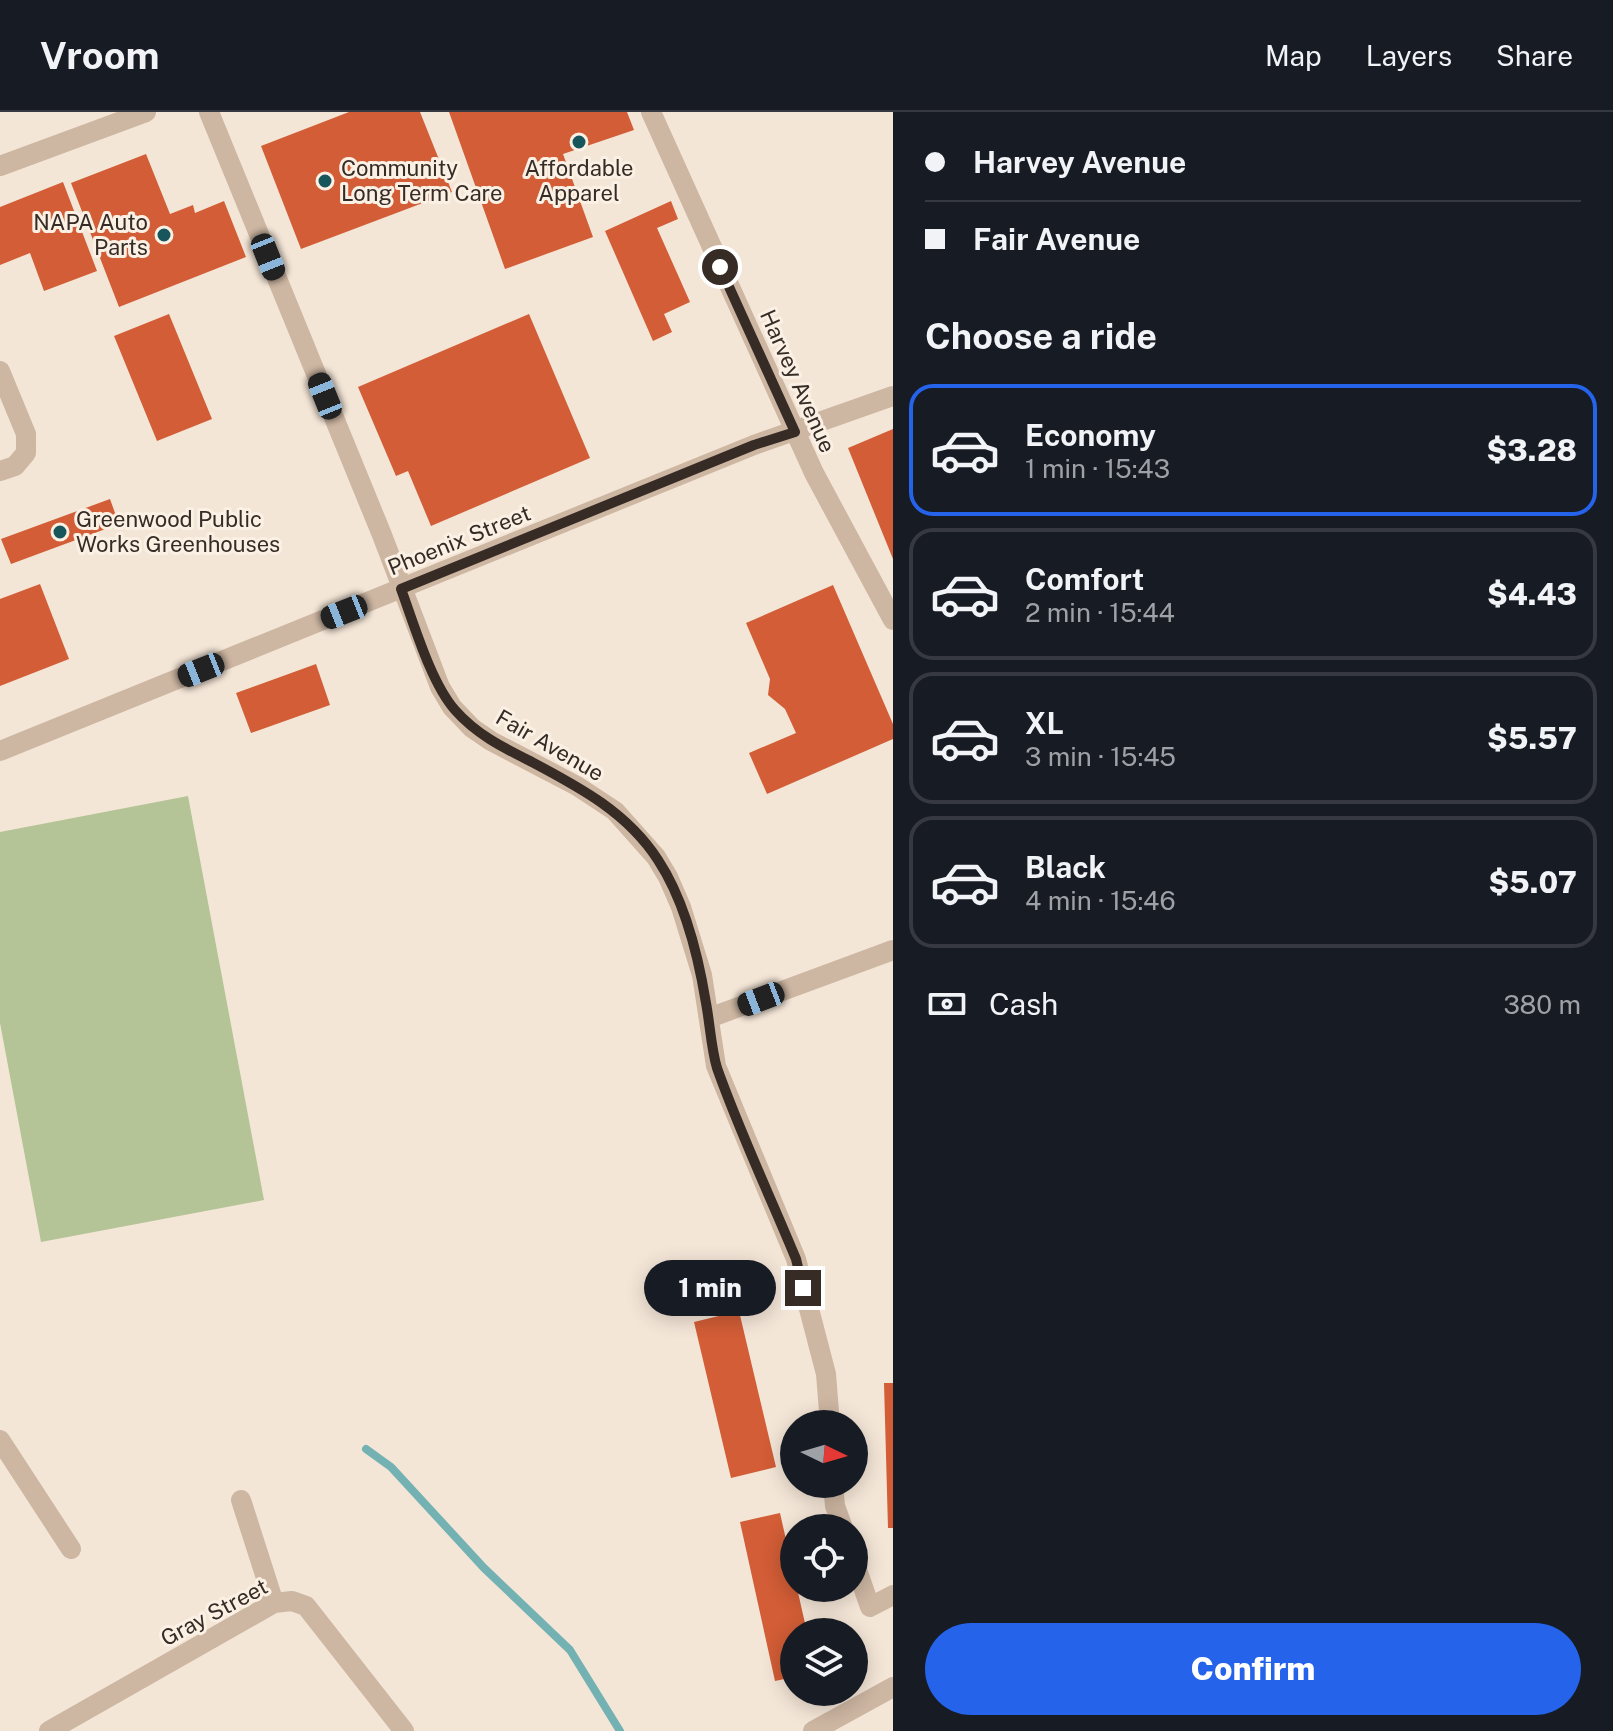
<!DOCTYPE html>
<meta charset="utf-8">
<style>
body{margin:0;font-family:"Public Sans",sans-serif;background:#20242c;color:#f1f3f6;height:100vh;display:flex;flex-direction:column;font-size:30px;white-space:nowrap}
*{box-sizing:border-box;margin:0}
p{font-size:26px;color:#9ea1a6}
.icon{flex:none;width:44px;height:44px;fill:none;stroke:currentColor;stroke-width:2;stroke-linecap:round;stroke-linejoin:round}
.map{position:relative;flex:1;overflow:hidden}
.panel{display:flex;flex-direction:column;background:#171b24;width:720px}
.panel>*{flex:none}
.hud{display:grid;align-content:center;height:176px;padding:0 32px;background:#171b24}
.needle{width:52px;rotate:95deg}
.fabs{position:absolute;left:780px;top:1298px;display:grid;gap:16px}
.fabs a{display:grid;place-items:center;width:88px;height:88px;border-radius:50%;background:#171b24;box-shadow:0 4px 20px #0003;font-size:40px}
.end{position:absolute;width:36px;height:36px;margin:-18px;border:10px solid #372b25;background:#fff;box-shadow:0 0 0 4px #fff}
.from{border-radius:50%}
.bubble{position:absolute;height:56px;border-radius:28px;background:#171b24;box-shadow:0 4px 20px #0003;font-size:26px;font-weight:800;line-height:56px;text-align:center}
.car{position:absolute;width:24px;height:48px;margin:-24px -12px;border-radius:10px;box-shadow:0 0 6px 2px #0007;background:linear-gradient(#222 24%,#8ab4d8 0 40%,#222 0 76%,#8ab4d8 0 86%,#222 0)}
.hud b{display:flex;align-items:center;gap:28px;height:76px;font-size:30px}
.hud b+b{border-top:2px solid #363941}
.hud i{width:20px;height:20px;background:#f1f3f6}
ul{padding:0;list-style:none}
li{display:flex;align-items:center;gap:24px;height:132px;margin:0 16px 12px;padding:0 16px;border:4px solid #363941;border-radius:24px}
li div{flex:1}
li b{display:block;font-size:30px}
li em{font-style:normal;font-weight:800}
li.on{border-color:#2563eb}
li>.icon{width:72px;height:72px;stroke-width:1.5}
h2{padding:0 32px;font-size:36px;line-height:96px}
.pay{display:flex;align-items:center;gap:20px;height:88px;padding:0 32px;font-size:30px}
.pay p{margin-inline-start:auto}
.action{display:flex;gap:16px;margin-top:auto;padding:16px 32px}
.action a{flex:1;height:92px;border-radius:48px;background:#2563eb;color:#fff;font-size:32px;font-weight:800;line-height:92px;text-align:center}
header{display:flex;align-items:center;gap:48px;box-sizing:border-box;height:112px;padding:0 40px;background:#171b24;border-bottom:2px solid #363941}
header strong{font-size:38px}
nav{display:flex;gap:44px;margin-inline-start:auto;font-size:28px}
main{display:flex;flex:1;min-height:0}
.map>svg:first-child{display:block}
.green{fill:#b4c496}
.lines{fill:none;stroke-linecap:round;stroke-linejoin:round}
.stream{stroke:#73b1b3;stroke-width:8}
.building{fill:#d25d36}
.minor{stroke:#cdb6a2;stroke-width:20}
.route{stroke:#372b25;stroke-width:10}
.poi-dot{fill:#17575c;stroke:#fbf0e4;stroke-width:3}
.labels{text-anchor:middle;stroke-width:6;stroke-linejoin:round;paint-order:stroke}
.poi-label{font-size:22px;fill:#372b25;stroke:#fbf0e4;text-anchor:start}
.street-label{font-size:22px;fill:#372b25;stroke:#fbf0e4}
</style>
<header>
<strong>Vroom</strong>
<nav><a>Map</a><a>Layers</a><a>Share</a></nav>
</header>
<main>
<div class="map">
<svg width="893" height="1619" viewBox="0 0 893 1619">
<rect width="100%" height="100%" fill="#f4e6d7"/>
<path class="green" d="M188,684L264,1088L41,1130L0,911V720Z"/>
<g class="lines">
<path class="stream" d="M366,1337L391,1355L484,1456L570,1538L620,1619"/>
</g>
<path class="building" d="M349,0H420L452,80L301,137L261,34Z
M449,0H627L634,18L563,42L593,125L505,157Z
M146,42L170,102L193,93L195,101L224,89L246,145L119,195L71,71Z
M63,70L97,159L44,179L30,141L0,153V95Z
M671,89L678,107L657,116L690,190L664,202L672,220L653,229L605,119Z
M169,202L212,307L157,329L114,224Z
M529,202L590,346L431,414L408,359L396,364L358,275Z
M893,317V447L848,336Z
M110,387L119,412L11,452L1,427Z
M40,472L69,547L0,574V487Z
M833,473L893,612V627L767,682L749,641L796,621L785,597L768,583L770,567L746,511Z
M316,552L330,593L251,621L236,581Z
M739,1199L776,1355L731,1366L694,1210Z
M884,1271H893V1416H888Z
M780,1401L794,1463V1476H797L807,1520H794V1565L775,1569L740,1410Z"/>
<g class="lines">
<path class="minor" d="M209,0L382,423L440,575L452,595L472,616L491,629L577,674L615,699L656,745L668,765L681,795L702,863L716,954L796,1147L826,1262L830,1312
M651,0L814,361L893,508
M0,54L146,0
M0,259L26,322V341L15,354L0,359
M0,639L754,333L893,284
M709,906L893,838
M0,1328L71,1437
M833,1372L835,1394L843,1416
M241,1388L274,1491
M854,1449L870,1495L893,1483
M49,1619L274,1491L292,1489L306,1494L404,1619
M813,1619L893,1575"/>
</g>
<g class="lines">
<path class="route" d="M720,155L795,320L754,333L401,477C414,512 431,571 455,598C476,622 502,635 530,649C579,675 627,700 658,748C685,789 698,842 706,891C710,912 711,936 717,956C740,1021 770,1084 796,1147L803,1176"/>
</g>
<g class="poi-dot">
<circle cx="579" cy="30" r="8"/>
<circle cx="325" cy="69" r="8"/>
<circle cx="164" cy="123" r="8"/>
<circle cx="60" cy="420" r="8"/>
</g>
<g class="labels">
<g class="poi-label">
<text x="341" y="64">Community<tspan x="341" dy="25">Long Term Care</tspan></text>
<text x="579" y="64" text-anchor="middle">Affordable<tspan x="579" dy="25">Apparel</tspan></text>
<text x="148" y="118" text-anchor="end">NAPA Auto<tspan x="148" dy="25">Parts</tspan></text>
<text x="76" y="415">Greenwood Public<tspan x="76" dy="25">Works Greenhouses</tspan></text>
</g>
<g class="street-label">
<text transform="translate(798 269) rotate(66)" y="8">Harvey Avenue</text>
<text transform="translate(459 428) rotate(-22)" y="8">Phoenix Street</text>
<text transform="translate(550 633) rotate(30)" y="8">Fair Avenue</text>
<text transform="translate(214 1500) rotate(-28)" y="8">Gray Street</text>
</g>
</g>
</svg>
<div class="fabs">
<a><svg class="needle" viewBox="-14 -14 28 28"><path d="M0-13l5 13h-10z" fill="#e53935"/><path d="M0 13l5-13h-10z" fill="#9ea1a6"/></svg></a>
<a><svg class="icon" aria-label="locate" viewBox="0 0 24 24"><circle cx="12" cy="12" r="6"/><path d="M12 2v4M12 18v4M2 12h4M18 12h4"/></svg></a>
<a><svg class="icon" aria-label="layers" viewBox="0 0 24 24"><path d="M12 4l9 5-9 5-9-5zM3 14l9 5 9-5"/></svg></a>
</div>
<i class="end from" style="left:720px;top:155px"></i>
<i class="end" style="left:803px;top:1176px"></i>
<div class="bubble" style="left:644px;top:1148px;width:132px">1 min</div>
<i class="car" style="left:268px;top:145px;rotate:158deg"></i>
<i class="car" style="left:325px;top:284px;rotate:338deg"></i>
<i class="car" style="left:344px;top:500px;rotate:248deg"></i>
<i class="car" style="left:201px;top:558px;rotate:248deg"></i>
<i class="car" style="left:761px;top:887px;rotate:249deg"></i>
</div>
<section class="panel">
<div class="hud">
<b><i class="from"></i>Harvey Avenue</b>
<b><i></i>Fair Avenue</b>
</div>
<h2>Choose a ride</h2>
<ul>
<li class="on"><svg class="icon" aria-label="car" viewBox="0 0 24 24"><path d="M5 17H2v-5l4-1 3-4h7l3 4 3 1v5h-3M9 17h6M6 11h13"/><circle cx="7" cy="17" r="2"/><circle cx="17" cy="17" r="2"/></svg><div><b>Economy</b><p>1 min · 15:43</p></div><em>$3.28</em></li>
<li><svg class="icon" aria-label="car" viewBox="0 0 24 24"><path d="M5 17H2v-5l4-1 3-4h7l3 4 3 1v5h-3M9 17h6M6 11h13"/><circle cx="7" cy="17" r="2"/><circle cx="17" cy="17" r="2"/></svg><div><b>Comfort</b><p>2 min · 15:44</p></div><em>$4.43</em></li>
<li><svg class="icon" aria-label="car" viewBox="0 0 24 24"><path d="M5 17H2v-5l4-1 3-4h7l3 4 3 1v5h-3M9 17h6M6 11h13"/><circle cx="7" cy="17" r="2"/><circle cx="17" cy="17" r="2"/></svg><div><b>XL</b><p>3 min · 15:45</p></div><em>$5.57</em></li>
<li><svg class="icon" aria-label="car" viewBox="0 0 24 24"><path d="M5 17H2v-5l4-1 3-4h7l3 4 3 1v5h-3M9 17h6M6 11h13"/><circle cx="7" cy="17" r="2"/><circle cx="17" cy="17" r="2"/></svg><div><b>Black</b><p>4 min · 15:46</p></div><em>$5.07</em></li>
</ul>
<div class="pay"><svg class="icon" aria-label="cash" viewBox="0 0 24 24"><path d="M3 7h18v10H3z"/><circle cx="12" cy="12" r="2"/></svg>Cash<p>380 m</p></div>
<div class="action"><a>Confirm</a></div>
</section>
</main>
